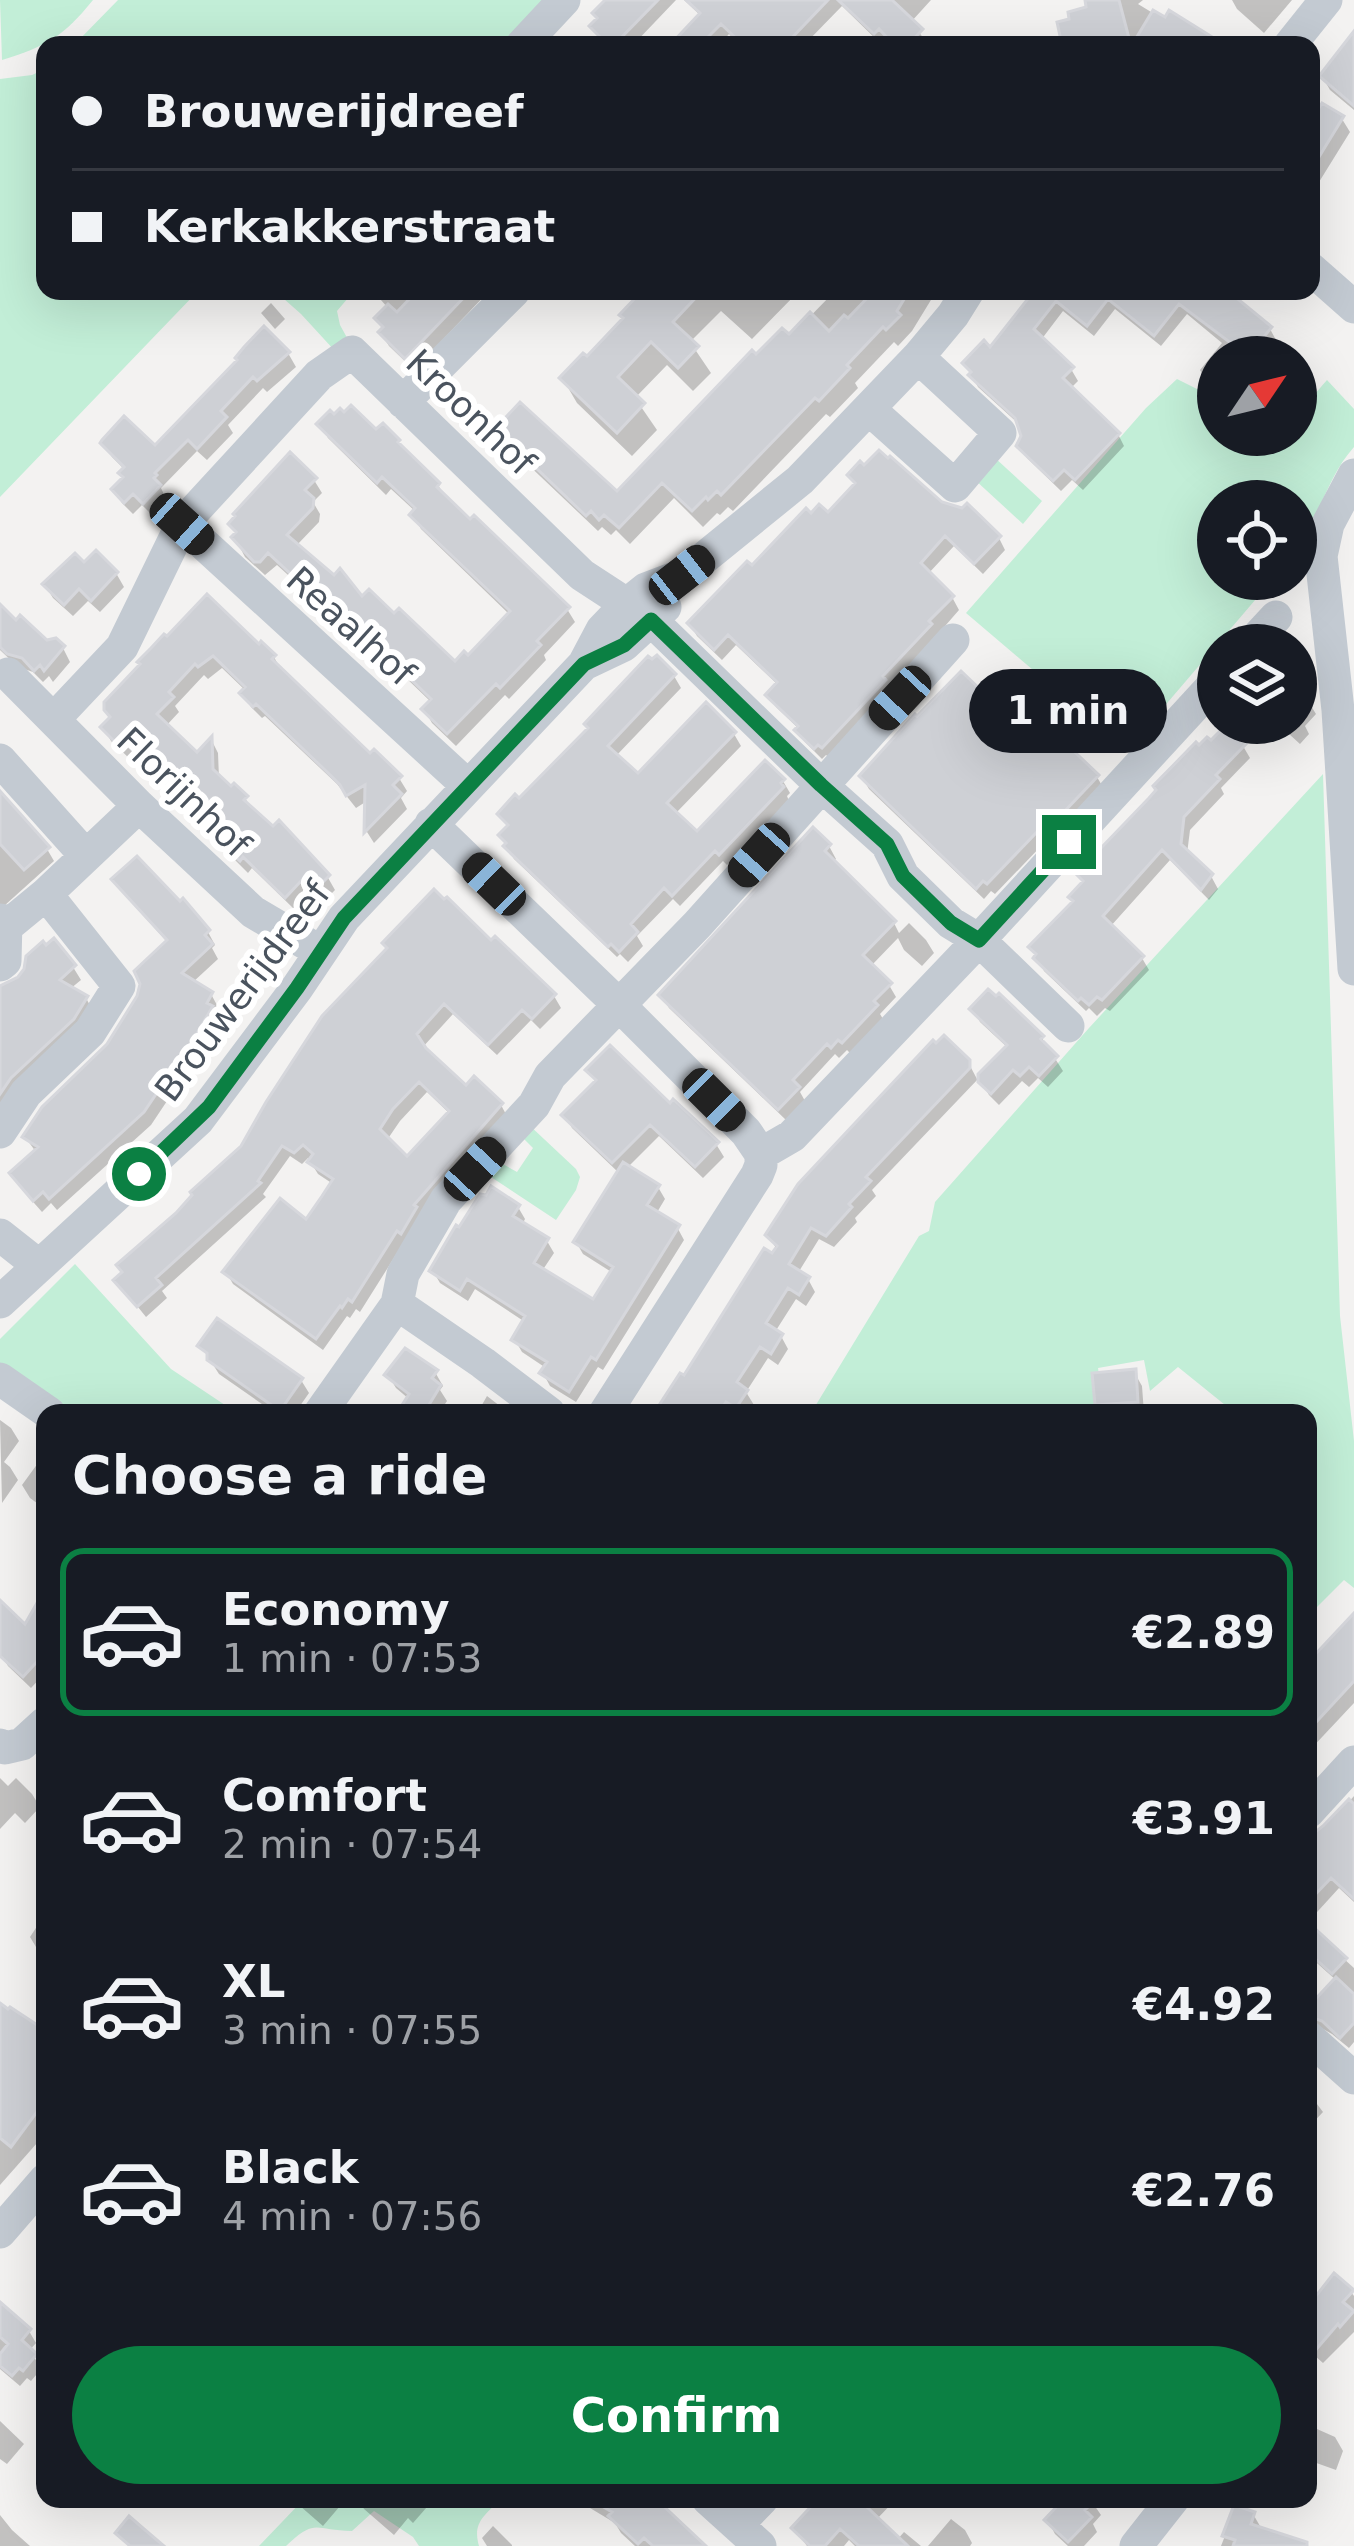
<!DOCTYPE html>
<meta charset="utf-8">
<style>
body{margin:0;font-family:"DejaVu Sans",sans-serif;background:#242831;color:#f1f3f6;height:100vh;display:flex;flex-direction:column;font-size:45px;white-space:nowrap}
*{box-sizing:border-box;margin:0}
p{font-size:39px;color:#9ea1a6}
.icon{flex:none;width:66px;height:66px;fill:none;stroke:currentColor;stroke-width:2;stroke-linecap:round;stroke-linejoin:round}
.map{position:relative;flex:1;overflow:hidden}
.drawer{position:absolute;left:36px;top:1404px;width:1281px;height:1104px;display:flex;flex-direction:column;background:#171b24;border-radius:24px;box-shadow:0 12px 48px #0002}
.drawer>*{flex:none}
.guide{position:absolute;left:36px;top:36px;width:1284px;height:264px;border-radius:24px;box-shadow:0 12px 48px #0002;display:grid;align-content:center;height:264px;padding:0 36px;background:#171b24}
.needle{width:78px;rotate:55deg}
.tools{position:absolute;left:1197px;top:336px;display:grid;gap:24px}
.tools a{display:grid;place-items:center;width:120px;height:120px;border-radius:50%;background:#171b24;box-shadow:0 12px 48px #0002;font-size:60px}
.end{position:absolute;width:54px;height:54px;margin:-27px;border:15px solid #0b8043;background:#fff;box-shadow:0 0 0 6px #fff}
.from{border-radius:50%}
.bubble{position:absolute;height:84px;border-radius:42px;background:#171b24;box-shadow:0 12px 48px #0002;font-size:39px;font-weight:800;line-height:84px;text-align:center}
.car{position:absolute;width:36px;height:72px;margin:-36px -18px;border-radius:15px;box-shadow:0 0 9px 3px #0007;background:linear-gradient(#222 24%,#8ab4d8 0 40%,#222 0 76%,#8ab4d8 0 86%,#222 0)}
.guide b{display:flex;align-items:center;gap:42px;height:114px;font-size:45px}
.guide b+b{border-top:3px solid #363941}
.guide i{width:30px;height:30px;background:#f1f3f6}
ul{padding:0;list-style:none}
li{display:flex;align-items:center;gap:36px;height:168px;margin:0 24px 18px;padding:0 12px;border:6px solid transparent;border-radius:24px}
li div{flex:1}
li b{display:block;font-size:45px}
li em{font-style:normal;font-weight:800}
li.current{border-color:#0b8043}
li>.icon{width:108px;height:108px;stroke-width:1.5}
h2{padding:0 36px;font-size:54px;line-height:144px}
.button{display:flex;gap:24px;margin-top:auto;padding:24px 36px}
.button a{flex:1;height:138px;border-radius:72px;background:#0b8043;color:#fff;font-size:48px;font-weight:800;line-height:138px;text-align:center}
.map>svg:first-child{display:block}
.green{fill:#c2eed7}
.shadow{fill:#0003;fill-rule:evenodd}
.building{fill:#ced0d5;stroke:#d6d7dc;stroke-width:3;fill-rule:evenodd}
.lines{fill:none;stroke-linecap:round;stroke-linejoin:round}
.minor{stroke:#c3cad2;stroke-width:33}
.route{stroke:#0b8043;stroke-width:15}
.labels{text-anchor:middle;stroke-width:12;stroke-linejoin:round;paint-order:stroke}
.street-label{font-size:36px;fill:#4a535e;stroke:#fff}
</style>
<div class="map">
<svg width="1354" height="2546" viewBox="0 0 1354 2546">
<rect width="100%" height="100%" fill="#f3f2f1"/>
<path class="green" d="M0,0H93C63,37 47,46 2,60Z
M118,0H553L510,45H74Z
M45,69V291H198L0,497V79L32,75Z
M275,291H354L337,311L340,325L356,354L335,351L301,314Z
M1177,379L1213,397L1218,392V435L1288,437L1296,435C1296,411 1312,398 1327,380L1354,409V447C1327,477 1320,517 1296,549V501H1218V579H1273L1127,750L966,613L1146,408Z
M994,457L1042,501L1023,524L974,479Z
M1323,774L1340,1316L1354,1441V1588L1344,1580L1308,1616V1413H1235L1178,1367L1150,1391L1144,1360L1098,1368L1103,1401L1113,1413H811L919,1236L929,1231L935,1202L1089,1028Z
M528,1124L576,1169L580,1177L576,1190L556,1220L491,1177L501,1163L517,1172L533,1148L519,1134Z
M75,1264L171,1369L237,1413H55L0,1374V1339Z
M304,2499H500C485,2516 472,2522 479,2546H419L413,2537L374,2511L352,2531C314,2531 317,2517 286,2546H259Z"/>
<path class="shadow" d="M609,0H676L633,45H606L596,29Z
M684,0H931L911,22L928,44L882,45L842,6L804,45H740L729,34L719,45H674L701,16Z
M1088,0H1143L1138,4L1166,21L1220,45H1065L1090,10Z
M1232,0H1292L1264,33L1237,9Z
M1354,33V110L1330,90L1322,76Z
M1311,100L1342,119L1350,132L1311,195Z
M373,291H489L414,370L389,346L381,333L384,329L378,318L388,308Z
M647,291H799L752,339L721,311L690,342L711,373L693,391L667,365L635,398L657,430L632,456L577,403L563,379L587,361Z
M835,291H853L864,301L870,291H944L940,298L934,295L912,331L898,346L894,342L855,383L858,388L830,417L826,414L733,511L728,507L720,515L717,513L703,527L674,498L630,544L616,530L611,535L602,527L598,531L521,458L518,462L506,450L496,432L617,495L756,358L789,338Z
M1029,291H1233L1240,303L1270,329L1276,340L1263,357H1218V391L1207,382L1200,370L1222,343L1187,314L1161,346L1115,309L1094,336L1063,311L1041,340L1071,369L1078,381L1070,389L1118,434L1124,446L1083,490L1072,480L1061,491L1027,458L1020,446L1024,436L1021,426L978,387L965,363L991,351L1033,298Z
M271,303L285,319L275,329L261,313Z
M288,353L296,367L267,392L263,388L228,425L233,433L207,460L197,451L161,488L167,501L152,515L142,505L133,514L122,503L114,490L125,479V470L112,457L104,443L155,449L240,361Z
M320,424L376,434L398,441L404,452L438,485L446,498L567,609L575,622L544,655L546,660L530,677L509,699L505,695L456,746L432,723L424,709L431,702L404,676L394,686L379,672L372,658L322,610L318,613L303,599L295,585L297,583L277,565L265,575L245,557L235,538L314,480L322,493L313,502L320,514L319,522L296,546L362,600L455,665L468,659L510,615L421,529L413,515L416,512L391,489L386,495L328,438Z
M851,476L940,505L999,538L1005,550L983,574L954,546L928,574L952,597L959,610L830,758L826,755L822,759L805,742L799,729L776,707L769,695L778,685L736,645L722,660L697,636L690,624L752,569L828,517L857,486Z
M84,566L116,573L124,587L100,612L88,601L73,616L53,598L45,585Z
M0,609L46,643L63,648L70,662L53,682L49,676L43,682L33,672L18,667L0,650Z
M153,650L274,657L281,670L370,757L399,778L407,791L401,798L407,809L374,843L367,832V801L356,808L337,784L265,716L262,718L251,707L243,694L246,691L222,668L208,679L204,675L175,706L179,712L166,726L197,756L212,741L218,753L219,778L245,798L254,813L327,876L335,890L322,903L310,892L294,909L252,868L248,873L223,848L216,834L134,755L130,759L111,741L104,728Z
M674,676L681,688L615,757L638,777L734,734L741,746L675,814L697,835L783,781L790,793L787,796L789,801L727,865L723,861L680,906L673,899L637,936L643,946L628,962L620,954L617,957L514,859L507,847L509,828L500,814L519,803Z
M1296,689L1308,701L1316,714L1305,726L1309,734L1300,744L1277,723H1296Z
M982,695L989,707L984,712L1021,748L1097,777L1104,789L1049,846L1045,842L995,894L991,891L984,899L869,789L862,777Z
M1243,746L1250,758L1221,788L1224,794L1190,830L1187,854L1211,876L1218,889L1209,900L1170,860L1110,927L1142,958L1149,970L1110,1011L1105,1008L1097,1016L1089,1008L1086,1011L1044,971L1032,947Z
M0,797L47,849L54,861L4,906L0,914Z
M829,846L836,859L832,862L894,923L899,933L909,923L926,940L934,953L922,966L904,950L898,938L871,966L889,985L896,997L880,1014L883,1019L850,1053L847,1050L839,1058L835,1054L800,1092L805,1101L786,1120L669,1008L662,996Z
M115,880L180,905L183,902L208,932L215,945L212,948L218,959L192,983L211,994L218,1007L214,1014L218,1021L187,1075L185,1074L151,1125L57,1210L51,1203L42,1212L20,1187L12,1174L36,1152L25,1137L110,1046L168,943L122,892Z
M389,950L554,996L561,1008L540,1029L531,1020L497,1055L453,1014L422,1048L466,1089L474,1080L501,1105L508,1118L404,1242L360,1312L356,1309L350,1318L347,1316L323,1350L233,1284L226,1272L307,1223L333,1184L318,1174L308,1158L302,1164L290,1156L263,1194L266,1197L162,1291L167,1298L146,1317L117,1281L243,1148ZM427,1092L450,1114L407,1160L387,1140L400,1121Z
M73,967L81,980L70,989L86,998L93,1011L0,1117V991Z
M973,1009L1042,1038L1063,1071L1048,1087L1038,1078L1029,1087L1022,1081L999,1105L989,1095L979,1078L872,1190L876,1196L855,1218L857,1222L834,1247L819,1239L798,1273L808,1279L815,1292L806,1306L796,1299L775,1332L781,1336L788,1349L778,1365L768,1358L746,1392L754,1405L748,1413H658L685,1380L777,1250L769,1236L968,1062L977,1079L1008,1048L980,1022Z
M589,1071L716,1144L724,1157L703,1178L659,1136L627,1168L658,1187L665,1199L656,1214L677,1227L684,1240L603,1370L598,1367L576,1402L550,1386L543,1373L546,1368L522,1352L515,1340L525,1322L475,1289L468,1301L440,1283L433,1271L518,1207L525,1219L522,1225L547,1241L554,1253L542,1271L594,1303L613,1273L583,1254L576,1242L619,1173L572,1128L565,1115L596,1083Z
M201,1346L301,1380L309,1393L295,1413H275L219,1374Z
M435,1372L443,1386L440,1390L447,1401L439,1413H400L409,1399L396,1388L388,1375Z
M1134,1372L1142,1386L1144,1413H1103L1098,1404Z
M487,1396L509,1413H481L479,1410Z
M0,1420L11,1428L19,1441L4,1462L10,1467L18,1480L2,1503Z
M45,1459V1509L30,1498L22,1485L38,1463L41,1465Z
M45,1603V1673L31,1688L8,1666L0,1653V1604L26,1629Z
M1354,1618V1703L1308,1752V1667Z
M0,1778L8,1786L16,1778L32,1794L40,1807L25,1823L15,1813L0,1829Z
M1354,1796V1902L1339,1888L1308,1922V1842L1325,1829Z
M45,1914V1956L39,1952L30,1937Z
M1308,1926L1354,1968V2042L1349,2048L1332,2034L1314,2024L1308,2013L1337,1981L1308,1955Z
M0,2006L45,2034V2134L0,2185Z
M1308,2092L1323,2112L1308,2128Z
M1351,2292L1354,2296V2332L1323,2363L1315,2356L1308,2363V2309Z
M0,2305L29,2331L36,2343L29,2351L42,2368L31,2381L27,2378L20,2386L0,2369Z
M0,2421L24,2444L7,2464L0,2459Z
M1308,2425L1335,2437L1343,2451L1336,2470L1308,2460Z
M292,2499H346L323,2526Z
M358,2499H434L413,2523L408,2518L394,2535L364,2509Z
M575,2499H651L702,2546H635L621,2533L615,2523Z
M822,2499H896L876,2520L897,2540L904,2532L921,2546H855L849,2540L844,2546H807L795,2529Z
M1063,2499H1090L1101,2515L1093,2524L1097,2532L1084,2546H1068L1055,2534L1048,2521L1065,2502Z
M1236,2508L1253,2514L1260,2526L1258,2529L1300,2546H1221Z
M0,2515L12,2530L30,2546H0Z
M951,2519L965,2530L972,2543L970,2546H928Z
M493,2526L512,2545V2546H487L482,2538Z"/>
<path class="building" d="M605,0H658L614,45H608L589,26L597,18L592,13Z
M686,0H828L785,45H743L721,24L700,45H670L700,13Z
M838,0H892L923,29L908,45H894L879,29L874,34Z
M1085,0H1119L1130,42L1118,45H1062L1057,22L1069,19L1068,12L1086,7Z
M1153,10L1165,17L1169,10L1225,45H1132Z
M1354,31V106L1319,76Z
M1322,103L1344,116L1311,170V121Z
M417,291H470L405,359L378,332L383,327L374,318L388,304L397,312Z
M642,291H702L673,322L699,346L678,368L651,342L618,377L645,403L617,433L559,378L583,353L587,356L623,318L619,315Z
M874,291H909L897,311L901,315L886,330L883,327L847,365L850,368L819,401L815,398L721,495L717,491L708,500L706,497L692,511L662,483L619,528L604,515L599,520L591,511L586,516L510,443L507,446L492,432L520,402L617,491L752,350L756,354L782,328L789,334L810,312L829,331L844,315L848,318Z
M1034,291H1228L1272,327L1248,356L1179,304L1154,336L1108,299L1087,326L1056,301L1034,329L1074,367L1063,378L1120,433L1075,480L1064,470L1053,481L1016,446L1021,436L1015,418L968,375L971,372L962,363L984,340L990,347Z
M264,326L290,352L257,381L253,377L221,411L227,417L197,449L188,440L155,473L157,475L154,478L161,485L143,504L133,494L124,503L111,489L123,477L118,473L124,467L100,443L102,440L124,416L155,445L237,360L235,358L244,347Z
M351,405L376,429L383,423L400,440L398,442L440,483L437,487L470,519L474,515L570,607L537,641L541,645L523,664L500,688L496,684L447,734L421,709L431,699L395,664L385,675L368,658L371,654L333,617L313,598L309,602L291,585L297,580L268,553L260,562H254L231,537L236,532L228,524L235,516L233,514L290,452L317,478L305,490L314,498L313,508L287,535L334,575L340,568L362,596L369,589L394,613L399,608L455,661L464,651L468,655L510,611L409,515L415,508L382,477L377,483L316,424L330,410L334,414L340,408L344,412Z
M879,450L888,458L890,456L942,502L962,508L967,503L1001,536L974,564L945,536L921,563L954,596L929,621L932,624L883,676L886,680L822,748L818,745L814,749L794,730L798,726L765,695L777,682L728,635L714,650L687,623L747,561L752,565L806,508L811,513L819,504L828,512L855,483L847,475L860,461L864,465Z
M96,550L118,572L91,601L79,589L64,605L42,584L75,553L84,562Z
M207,594L259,644L261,641L276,655L272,659L370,753L374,749L402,776L393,785L402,794L364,833L365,785L346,796L340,785L326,771L256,704L253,707L239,693L245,687L213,656L198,667L195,664L169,692L174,697L157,714L197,752L212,736L213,769L231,786L234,783L248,796L244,800L273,826L279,820L330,875L313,892L301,881L285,898L243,857L240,861L211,834L215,830L125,743L121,748L100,727L110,717L104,710V702L140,664L137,662L151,648L164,634L167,636Z
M0,604L16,620L20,615L47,640L56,638L65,646L44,671L40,665L34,671L22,658L7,654L0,647Z
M657,655L676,674L608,746L638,773L706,702L736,732L667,803L697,831L765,760L785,779L781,783L784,787L719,855L715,851L672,896L664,888L631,924L638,932L619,952L611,944L608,947L503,846L506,843L498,835L508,825L497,814L515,794L519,798L588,728L584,724L598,709L648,656L652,659Z
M961,671L984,693L976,701L1021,744L1043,722L1099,775L1041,836L1037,832L987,884L983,881L976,889L859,776L915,714L917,716Z
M1226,725L1246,744L1216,775L1220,779L1184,817L1181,844L1213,874L1201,890L1162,850L1103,916L1144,956L1102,1000L1097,997L1089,1005L1081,998L1078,1001L1033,958L1036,954L1028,947L1073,901L1068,897L1083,881L1076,874L1149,798L1156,790L1153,786L1196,742L1199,745L1207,737L1211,740Z
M0,791L50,847L24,870L0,844Z
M813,827L831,844L825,851L896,921L863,955L892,983L874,1001L878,1005L842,1043L838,1040L831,1048L827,1044L793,1080L800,1087L778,1110L658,995Z
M137,856L180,901L183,898L210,930L205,935L213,944L182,973L213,992L207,1003L213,1006L179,1064L177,1063L144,1112L49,1199L43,1192L33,1201L9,1173L38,1147L22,1137L42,1107L107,1044L137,996L140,984L134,971L167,940L111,879Z
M434,889L444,899L447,897L491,940L495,936L556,994L532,1019L522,1010L488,1045L444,1004L417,1034L426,1048L466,1085L474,1076L503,1103L414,1205L417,1207L401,1234L397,1231L352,1302L348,1299L342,1308L340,1306L316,1339L222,1272L280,1198L306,1219L322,1196L333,1179L307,1162L313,1154L303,1145L294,1153L282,1146L258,1181L261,1183L156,1278L162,1285L137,1307L113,1280L122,1272L116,1265L176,1213L192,1195L190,1192L241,1146L266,1102L322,1016L387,948L382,943ZM419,1082L449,1111L407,1156L380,1129L393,1109Z
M54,938L76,965L60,980L88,996L74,1019L11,1078L0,1094V986L18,977L24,969L26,956L43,941L46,945Z
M988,989L996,996L999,993L1044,1036L1041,1039L1058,1056L1039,1076L1029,1067L1020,1076L1013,1070L991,1094L978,1082V1074L1007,1045L969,1009Z
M944,1035L970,1060V1068L866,1177L871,1181L849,1204L852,1207L826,1236L811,1228L789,1264L810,1277L799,1295L788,1288L766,1323L783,1334L771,1354L760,1347L737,1382L748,1390L736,1408L726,1402L719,1413H654L680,1373L684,1375L764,1248L772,1253L777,1246L765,1235L798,1184L933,1040L936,1043Z
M610,1045L670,1103L673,1099L719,1142L695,1167L650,1125L612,1163L561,1115L596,1080L585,1070Z
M623,1162L660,1185L647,1205L680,1225L596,1360L591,1357L569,1392L539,1373L547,1362L511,1340L525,1316L467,1279L460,1291L429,1271L456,1225L459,1227L480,1194L486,1195L491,1186L520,1205L513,1216L549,1238L534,1263L593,1299L613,1267L573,1242Z
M217,1318L303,1378L280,1411L207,1360V1353L197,1346Z
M405,1348L438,1370L432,1378L441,1385L424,1413H397L409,1394L384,1375Z
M1136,1369L1138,1402L1095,1405L1092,1373Z
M45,1589V1653L23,1677L0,1656V1600L25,1624Z
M1354,1613V1681L1308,1731V1662Z
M1349,1799L1354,1804V1899L1331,1878L1308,1902V1838L1323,1826Z
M1308,1922L1347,1958L1332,1974L1308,1952Z
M1336,1977L1354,1994V2023L1340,2038L1322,2021L1308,2016V2007Z
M0,2003L8,2009L10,2007L45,2030V2101L11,2147L0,2138Z
M1334,2273L1354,2290L1343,2302L1354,2311L1340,2327L1338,2324L1308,2359V2306Z
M0,2302L31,2329L22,2340L37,2354L23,2371L19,2368L12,2376L0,2366V2354L8,2344L0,2337Z
M590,2499H656L706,2546H653L644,2538L638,2544L608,2516L612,2512Z
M818,2499H877L868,2508L908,2546H859L840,2529L825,2546H810L791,2528Z
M1064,2499H1096L1085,2510L1092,2517L1068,2542L1044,2520Z
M1234,2505L1255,2512L1251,2524L1307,2542V2546H1233L1235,2540L1222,2536Z
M129,2516L144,2529L164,2546H130L115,2533Z"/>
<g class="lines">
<path class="minor" d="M522,45L564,0
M1290,45L1326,0
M1311,269L1354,307
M403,402L514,291
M869,409L955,486L1000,433L918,357
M1354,475L1328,524L1321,556L1338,710L1354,969
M182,524L468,786
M1250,645L1276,617
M584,664L624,645L665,607
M8,674L139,806L253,912L319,951
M54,719L122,647L182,524L319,375L352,352L582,575L651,620L821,785L887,844L903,876L951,923L979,940L1068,1026
M0,760L86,856
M431,824L618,1004L746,1132L761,1154
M0,920L12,922L46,894L139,806
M0,965L5,961L6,921
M0,1132L26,1093L90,1032L119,986L46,894
M0,1235L38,1265
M0,1302L198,1120L297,988L344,918L584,664L602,630L626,605L646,589L683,575L800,480L918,357L953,315L968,291
M397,1304L483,1363L549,1413
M0,1379L49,1413
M320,1413L397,1304L403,1274L446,1200L534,1105L550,1076L697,925L953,640
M605,1413L757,1175L761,1165V1154L792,1136L979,940L1218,680
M0,1745L5,1748L22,1744L45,1723
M1308,1812L1354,1762
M1308,2037L1354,2078
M0,2232L45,2180
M708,2499L760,2546
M737,2525L762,2499
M1136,2546L1173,2499"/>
</g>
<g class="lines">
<path class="route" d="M139,1174L209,1107L297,988L344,918L584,664L624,645L651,620L821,785L887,844L903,876L951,923L979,940L1069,842"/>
</g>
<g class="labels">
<g class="street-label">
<text transform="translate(471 412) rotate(44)" y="13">Kroonhof</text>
<text transform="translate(351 626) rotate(42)" y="13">Reaalhof</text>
<text transform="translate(184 792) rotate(44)" y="13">Florijnhof</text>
<text transform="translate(242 991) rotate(-53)" y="13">Brouwerijdreef</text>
</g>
</g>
</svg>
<div class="tools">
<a><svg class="needle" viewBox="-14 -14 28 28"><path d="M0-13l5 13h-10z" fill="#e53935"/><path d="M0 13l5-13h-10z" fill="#9ea1a6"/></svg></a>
<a><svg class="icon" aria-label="locate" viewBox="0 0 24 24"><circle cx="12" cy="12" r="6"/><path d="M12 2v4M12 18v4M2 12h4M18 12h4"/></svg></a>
<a><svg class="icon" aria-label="layers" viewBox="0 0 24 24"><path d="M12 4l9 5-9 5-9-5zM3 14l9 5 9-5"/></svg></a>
</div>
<i class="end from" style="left:139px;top:1174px"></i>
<i class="end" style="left:1069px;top:842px"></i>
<div class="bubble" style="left:969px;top:669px;width:198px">1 min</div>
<i class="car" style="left:182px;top:524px;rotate:132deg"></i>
<i class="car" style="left:682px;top:575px;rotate:52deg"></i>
<i class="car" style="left:900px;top:698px;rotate:223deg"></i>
<i class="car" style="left:759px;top:855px;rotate:222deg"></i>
<i class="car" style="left:494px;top:884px;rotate:314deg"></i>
<i class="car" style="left:714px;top:1100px;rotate:135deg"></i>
<i class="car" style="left:475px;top:1169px;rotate:43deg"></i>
<div class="guide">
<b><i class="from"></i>Brouwerijdreef</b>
<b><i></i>Kerkakkerstraat</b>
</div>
<section class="drawer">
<h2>Choose a ride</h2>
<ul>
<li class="current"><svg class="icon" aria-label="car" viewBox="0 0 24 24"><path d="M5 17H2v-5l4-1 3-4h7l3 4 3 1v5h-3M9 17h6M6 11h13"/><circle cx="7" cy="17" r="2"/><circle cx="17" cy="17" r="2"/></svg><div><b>Economy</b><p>1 min · 07:53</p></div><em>€2.89</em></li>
<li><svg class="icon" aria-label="car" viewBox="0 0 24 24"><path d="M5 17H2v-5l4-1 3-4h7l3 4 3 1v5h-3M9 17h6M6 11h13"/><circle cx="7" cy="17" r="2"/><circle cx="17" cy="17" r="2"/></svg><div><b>Comfort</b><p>2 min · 07:54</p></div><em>€3.91</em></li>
<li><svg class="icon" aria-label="car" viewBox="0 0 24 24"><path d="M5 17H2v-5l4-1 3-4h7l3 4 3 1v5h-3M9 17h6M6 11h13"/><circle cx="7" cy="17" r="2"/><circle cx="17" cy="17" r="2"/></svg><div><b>XL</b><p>3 min · 07:55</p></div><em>€4.92</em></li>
<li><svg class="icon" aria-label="car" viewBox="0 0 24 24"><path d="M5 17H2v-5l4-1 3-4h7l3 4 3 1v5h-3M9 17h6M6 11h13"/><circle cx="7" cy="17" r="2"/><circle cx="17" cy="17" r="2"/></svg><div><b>Black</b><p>4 min · 07:56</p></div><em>€2.76</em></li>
</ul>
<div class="button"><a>Confirm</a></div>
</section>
</div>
